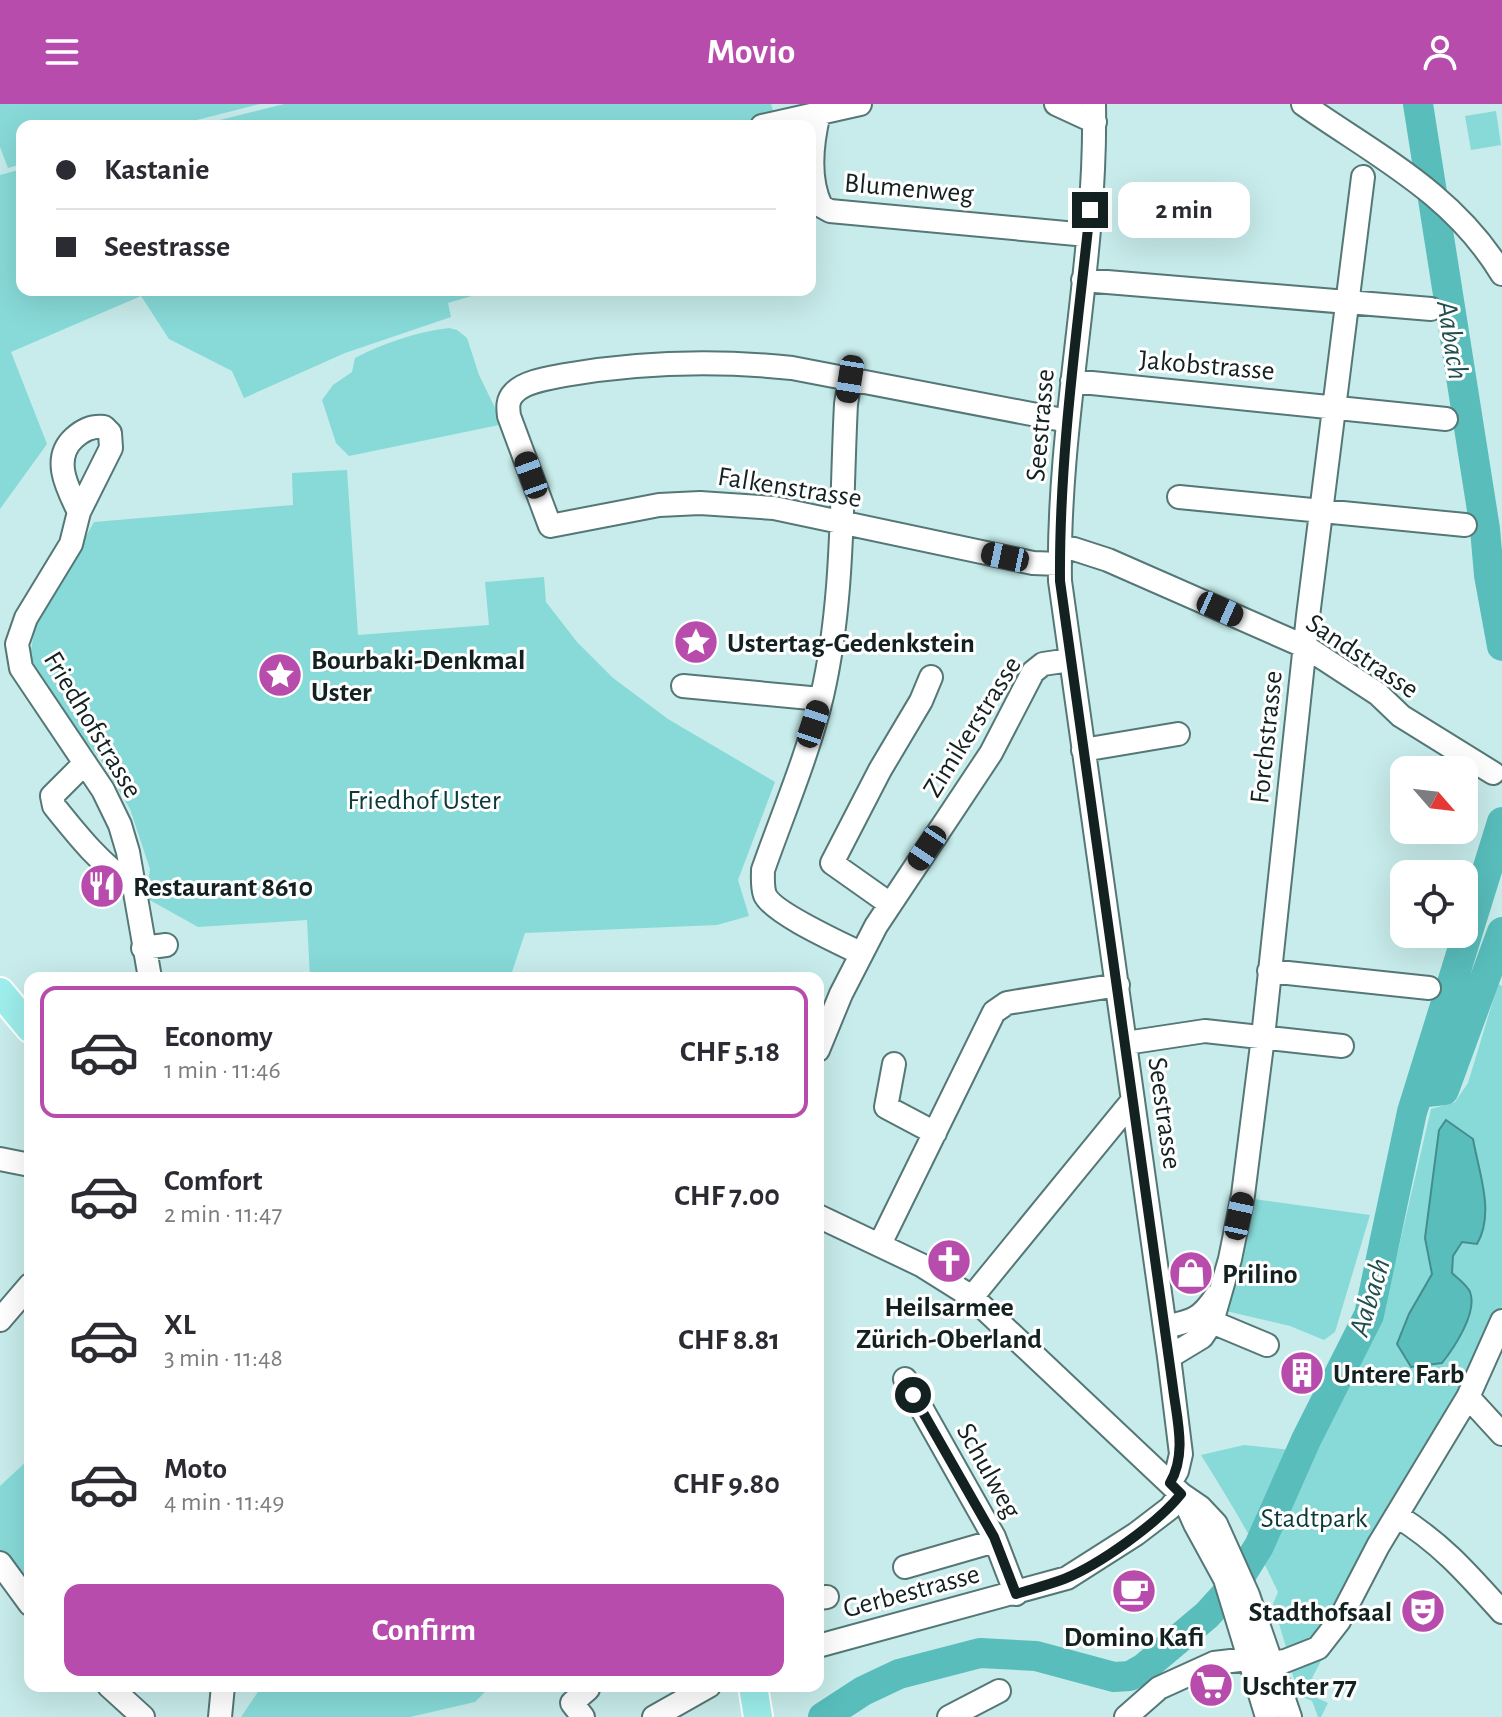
<!DOCTYPE html>
<meta charset="utf-8">
<style>
body{margin:0;font-family:"Alegreya Sans",sans-serif;background:#f2f2f3;color:#2b2b33;height:100vh;display:flex;flex-direction:column;font-size:30px;white-space:nowrap}
*{box-sizing:border-box;margin:0}
p{font-size:26px;color:#7c7c81}
.icon{flex:none;width:44px;height:44px;fill:none;stroke:currentColor;stroke-width:2;stroke-linecap:round;stroke-linejoin:round}
.map{position:relative;flex:1;overflow:hidden}
.details{position:absolute;left:24px;top:868px;width:800px;height:720px;display:flex;flex-direction:column;background:#fff;border-radius:16px;box-shadow:0 8px 32px #0002}
.details>*{flex:none}
.banner{position:absolute;left:16px;top:16px;width:800px;height:176px;border-radius:16px;box-shadow:0 8px 32px #0002;display:grid;align-content:center;height:176px;padding:0 40px;background:#fff}
.needle{width:52px;rotate:118deg}
.controls{position:absolute;left:1390px;top:652px;display:grid;gap:16px}
.controls a{display:grid;place-items:center;width:88px;height:88px;border-radius:16px;background:#fff;box-shadow:0 8px 32px #0002;font-size:40px}
.end{position:absolute;width:36px;height:36px;margin:-18px;border:10px solid #132121;background:#fff;box-shadow:0 0 0 4px #fff}
.from{border-radius:50%}
.bubble{position:absolute;height:56px;border-radius:16px;background:#fff;box-shadow:0 8px 32px #0002;font-size:26px;font-weight:700;line-height:56px;text-align:center}
.car{position:absolute;width:24px;height:48px;margin:-24px -12px;border-radius:10px;box-shadow:0 0 6px 2px #0007;background:linear-gradient(#222 24%,#8ab4d8 0 40%,#222 0 76%,#8ab4d8 0 86%,#222 0)}
.banner b{display:flex;align-items:center;gap:28px;height:76px;font-size:30px}
.banner b+b{border-top:2px solid #e1e1e2}
.banner i{width:20px;height:20px;background:#2b2b33}
ul{padding:14px 0 0;list-style:none}
li{display:flex;align-items:center;gap:24px;height:132px;margin:0 16px 12px;padding:0 24px;border:4px solid transparent;border-radius:16px}
li div{flex:1}
li b{display:block;font-size:30px}
li em{font-style:normal;font-weight:700}
li.selected{border-color:#b74cad}
li>.icon{width:72px;height:72px;stroke-width:1.5}
.button{display:flex;gap:16px;margin-top:auto;padding:16px 40px}
.button a{flex:1;height:92px;border-radius:16px;background:#b74cad;color:#fff;font-size:32px;font-weight:700;line-height:92px;text-align:center}
header{display:flex;justify-content:space-between;align-items:center;height:104px;padding:0 40px;background:#b74cad;color:#fff;font-size:36px;font-weight:700}
.map>svg:first-child{display:block}
.green{fill:#87dad8}
.water{fill:#58bdbb;stroke:#438e8d;stroke-width:2}
.lines{fill:none;stroke-linecap:round;stroke-linejoin:round}
.stream{stroke:#438e8d;stroke-width:5}
.river{stroke:#58bdbb;stroke-width:30}
.minor-casing{stroke:#557776;stroke-width:26}
.major-casing{stroke:#fff;stroke-width:32}
.minor{stroke:#fff;stroke-width:22}
.major{stroke:#9deeec;stroke-width:28}
.route{stroke:#132121;stroke-width:10}
.labels{text-anchor:middle;stroke-width:6;stroke-linejoin:round;paint-order:stroke}
.street-label{font-size:28px;fill:#132121;stroke:#fff}
.poi-label{font-size:28px;font-weight:bold;fill:#132121;stroke:#fff;text-anchor:start}
.park-label{font-size:28px;fill:#0a3b3a;stroke:#fff}
.water-label{font-size:30px;font-style:italic;fill:#214e4e;stroke:#fff}
</style>
<header><svg class="icon" aria-label="menu" viewBox="0 0 24 24"><path d="M4 6h16M4 12h16M4 18h16"/></svg>Movio<svg class="icon" aria-label="person" viewBox="0 0 24 24"><circle cx="12" cy="8" r="4"/><path d="M4 21q1-7 8-7t8 7"/></svg></header>
<div class="map">
<svg width="1502" height="1613" viewBox="0 0 1502 1613">
<rect width="100%" height="100%" fill="#c7eceb"/>
<path class="green" d="M0,0H260L173,22H22V60L8,64L0,43Z
M284,0H771L775,13L740,22H196Z
M1496,7L1501,41L1471,46L1465,12Z
M22,65V186H492L448,199L451,213L345,249L244,294L232,267L169,235L141,192L11,248L47,340L0,405V71Z
M449,224L457,226L467,234L479,271L500,314L499,321L349,352L336,339L322,296L333,281L352,268L355,254C384,239 416,228 449,224Z
M347,366L358,531L489,521L485,478L544,473L546,498L577,538L613,574L668,615L775,678L738,776L749,812L717,821L525,829L510,874H310L307,816L198,823L146,794L150,765L130,705L100,655L38,579L30,552L35,522L94,418L293,401L292,369Z
M1498,880L1502,882V1202L1478,1262L1322,1529L1309,1540L1286,1543L1273,1500L1278,1488C1256,1440 1229,1396 1201,1351L1244,1341L1310,1348L1384,1207L1431,1005L1455,998L1468,979Z
M1253,1095L1370,1111L1335,1228L1324,1236L1290,1222L1226,1207L1239,1171Z
M30,1354V1500L0,1459V1382Z
M1318,1555L1321,1557L1312,1574L1324,1580L1317,1594L1328,1599L1321,1613H1318L1312,1597L1300,1592L1292,1569L1295,1563Z
M262,1582H491L475,1598L410,1613H241Z"/>
<path class="water" d="M1446,1016L1473,1035C1479,1069 1495,1109 1477,1140L1462,1138L1453,1152L1452,1169C1458,1175 1467,1181 1470,1188C1478,1208 1454,1244 1442,1259L1411,1263L1397,1240L1409,1210L1432,1170L1425,1134L1439,1026Z"/>
<g class="lines">
<path class="stream" d="M1489,471L1502,448"/>
<path class="river" d="M1418,0L1485,425L1489,471L1502,542
M1418,989L1444,986L1502,828
M823,1613L863,1587L899,1570L980,1549L1036,1552L1114,1573L1130,1572L1144,1564L1207,1511L1236,1479L1259,1442L1306,1336L1369,1211L1412,1008L1502,718"/>
<g class="minor-casing">
<path id="minor" d="M1056,0L1095,18
M1094,0C1097,159 1057,317 1060,477L1169,1253L1181,1350L1177,1367L1170,1379
M1303,0C1377,52 1453,89 1502,170
M819,9C812,38 808,75 821,102L830,107L1087,131
M762,22L860,0
M1083,176L1431,205
M850,275L846,300C841,397 844,497 822,592C808,651 783,709 763,766C763,774 762,783 765,791C773,809 840,839 860,849
M1072,277L1446,315
M1179,393L1465,421
M79,408C68,385 51,355 74,334C83,326 91,322 104,323L110,329L111,344L79,408L71,440L26,514L17,540L21,564L103,686L120,721L128,748L150,874
M1060,444L1074,445L1108,456L1306,543L1378,590L1401,612L1493,669
M1060,460L1033,459L774,404L700,399L659,401L550,422L509,312C508,304 507,296 514,289C525,277 550,274 565,271C641,258 715,256 792,264L1068,317
M683,582L821,595
M1083,646L1178,630
M85,659L52,692L54,702C78,732 101,761 133,782
M890,800L832,759L880,666L921,597L931,573
M143,844L166,841
M1269,867L1429,884
M1126,939L1205,927L1342,942
M818,946L841,890L876,822L991,649L1033,568L1043,560L1070,556
M894,960L886,1003L935,1029
M0,1055L30,1061
M818,1112L921,1161L972,1193L1181,1390L1200,1403L1216,1420L1248,1491L1290,1613
M880,1140L994,908L1007,899L1118,881
M972,1193L1133,996
M0,1216L30,1181
M1212,1218L1267,1241
M1165,1223C1192,1217 1200,1216 1216,1192
M1169,1253L1202,1233L1212,1218L1230,1155L1243,1091L1263,933L1308,512L1363,73
M905,1275L994,1433L1016,1490
M1468,1293L1502,1330
M1182,1391L1195,1420L1225,1475L1267,1613
M1397,1412C1441,1439 1467,1469 1502,1508
M0,1459L30,1500
M905,1463L995,1437
M818,1494L827,1493
M818,1542L1067,1474L1136,1430L1170,1404L1181,1390
M109,1582L143,1613
M220,1613L223,1582
M583,1613L572,1599L588,1585L586,1582
M654,1613L709,1582
M949,1613L999,1587
M1126,1613L1159,1584L1214,1559L1248,1555L1271,1559L1285,1557L1318,1544L1339,1517L1378,1442L1468,1293L1502,1217"/>
</g>
<g class="major-casing">
<path id="major" d="M0,888L30,924
M753,1582L758,1613"/>
</g>
<use href="#minor" class="minor"/>
<use href="#major" class="major"/>
</g>
<g class="lines">
<path class="route" d="M913,1291L994,1433L1016,1490C1032,1485 1048,1481 1064,1475C1099,1461 1158,1419 1181,1390L1170,1379C1187,1350 1177,1316 1173,1284L1060,477C1059,353 1077,229 1090,106"/>
</g>
<defs>
<g id="sight-disc" transform="scale(2.3)"><circle r="9.5" fill="#b74cad" stroke="#fff"/><path d="M0-6L1.8-2.2L6-1.7L2.9 1.2L3.7 5.4L0 3.3L-3.7 5.4L-2.9 1.2L-6-1.7L-1.8-2.2Z" fill="#fff"/></g>
<g id="restaurant-disc" transform="scale(2.3)"><circle r="9.5" fill="#b74cad" stroke="#fff"/><path d="M-5-6h1v4h1v-4h1v4h1v-4h1v5L-1.5 .5V6h-2V.5L-5-1ZM5-6V6H3V1.5H1.5Q1.5-4 5-6Z" fill="#fff"/></g>
<g id="church-disc" transform="scale(2.3)"><circle r="9.5" fill="#b74cad" stroke="#fff"/><path d="M-1.2-6h2.4v3.5h3.3v2.4h-3.3V6h-2.4V-.1h-3.3v-2.4h3.3Z" fill="#fff"/></g>
<g id="shop-disc" transform="scale(2.3)"><circle r="9.5" fill="#b74cad" stroke="#fff"/><path d="M-5-2.5h2.3a2.7 3.5 0 0 1 5.4 0H5L5.5 6h-11ZM-1.5-2.5h3a1.5 2.3 0 0 0-3 0Z" fill="#fff"/></g>
<g id="building-disc" transform="scale(2.3)"><circle r="9.5" fill="#b74cad" stroke="#fff"/><path d="M-4-6H4V6H1V3H-1V6H-4ZM-2.5-4.3h1.7v1.8h-1.7ZM.8-4.3h1.7v1.8H.8ZM-2.5-1h1.7V.8h-1.7ZM.8-1h1.7V.8H.8Z" fill="#fff"/></g>
<g id="cafe-disc" transform="scale(2.3)"><circle r="9.5" fill="#b74cad" stroke="#fff"/><path d="M-5.5-4.5H6V0H3Q3 3.5 0 3.5H-2.5Q-5.5 3.5-5.5 0ZM3-3.2v2h1.7v-2ZM-6 4.5H4V6H-6Z" fill="#fff"/></g>
<g id="theatre-disc" transform="scale(2.3)"><circle r="9.5" fill="#b74cad" stroke="#fff"/><path d="M-5-5.5Q0-4 5-5.5V0Q5 5 0 6Q-5 5-5 0ZM-3.3-2.5H-1v1.5H-3.3ZM1-2.5H3.3v1.5H1ZM-2.8 1Q0 5.5 2.8 1Z" fill="#fff"/></g>
<g id="supermarket-disc" transform="scale(2.3)"><circle r="9.5" fill="#b74cad" stroke="#fff"/><path d="M-6-5.5h2.5l.6 2H6L4.5 2H-2.5L-4.4-4H-6ZM-1.5 3.2a1.3 1.3 0 1 0 .1 0ZM3 3.2a1.3 1.3 0 1 0 .1 0Z" fill="#fff"/></g>
</defs>
<g fill-rule="evenodd">
<use href="#sight-disc" x="696" y="538"/>
<use href="#sight-disc" x="280" y="571"/>
<use href="#restaurant-disc" x="102" y="782"/>
<use href="#church-disc" x="949" y="1157"/>
<use href="#shop-disc" x="1191" y="1169"/>
<use href="#building-disc" x="1302" y="1269"/>
<use href="#cafe-disc" x="1134" y="1487"/>
<use href="#theatre-disc" x="1423" y="1507"/>
<use href="#supermarket-disc" x="1211" y="1581"/>
</g>
<g class="labels">
<g class="street-label">
<text transform="translate(909 83) rotate(5)" y="10">Blumenweg</text>
<text transform="translate(1207 260) rotate(5)" y="10">Jakobstrasse</text>
<text transform="translate(1039 321) rotate(-85)" y="10">Seestrasse</text>
<text transform="translate(790 382) rotate(9)" y="10">Falkenstrasse</text>
<text transform="translate(1363 551) rotate(34)" y="10">Sandstrasse</text>
<text transform="translate(94 620) rotate(59)" y="10">Friedhofstrasse</text>
<text transform="translate(971 622) rotate(-58)" y="10">Zimikerstrasse</text>
<text transform="translate(1265 633) rotate(-84)" y="10">Forchstrasse</text>
<text transform="translate(1166 1009) rotate(82)" y="10">Seestrasse</text>
<text transform="translate(990 1366) rotate(61)" y="10">Schulweg</text>
<text transform="translate(911 1486) rotate(-15)" y="10">Gerbestrasse</text>
</g>
<g class="poi-label">
<text x="727" y="548">Ustertag-Gedenkstein</text>
<text x="311" y="565">Bourbaki-Denkmal<tspan x="311" dy="32">Uster</tspan></text>
<text x="133" y="792">Restaurant 8610</text>
<text x="1222" y="1179">Prilino</text>
<text x="949" y="1212" text-anchor="middle">Heilsarmee<tspan x="949" dy="32">Zürich-Oberland</tspan></text>
<text x="1333" y="1279">Untere Farb</text>
<text x="1392" y="1517" text-anchor="end">Stadthofsaal</text>
<text x="1134" y="1542" text-anchor="middle">Domino Kafi</text>
<text x="1242" y="1591">Uschter 77</text>
</g>
<g class="park-label">
<text x="424" y="705">Friedhof Uster</text>
<text x="1314" y="1423">Stadtpark</text>
</g>
<g class="water-label">
<text transform="translate(1453 236) rotate(81)" y="10">Aabach</text>
<text transform="translate(1369 1193) rotate(-73)" y="10">Aabach</text>
</g>
</g>
</svg>
<div class="controls">
<a><svg class="needle" viewBox="-14 -14 28 28"><path d="M0-13l5 13h-10z" fill="#e53935"/><path d="M0 13l5-13h-10z" fill="#7c7c81"/></svg></a>
<a><svg class="icon" aria-label="locate" viewBox="0 0 24 24"><circle cx="12" cy="12" r="6"/><path d="M12 2v4M12 18v4M2 12h4M18 12h4"/></svg></a>
</div>
<i class="end from" style="left:913px;top:1291px"></i>
<i class="end" style="left:1090px;top:106px"></i>
<div class="bubble" style="left:1118px;top:78px;width:132px">2 min</div>
<i class="car" style="left:850px;top:275px;rotate:189deg"></i>
<i class="car" style="left:531px;top:371px;rotate:340deg"></i>
<i class="car" style="left:1005px;top:453px;rotate:282deg"></i>
<i class="car" style="left:1220px;top:505px;rotate:114deg"></i>
<i class="car" style="left:813px;top:620px;rotate:18deg"></i>
<i class="car" style="left:927px;top:744px;rotate:214deg"></i>
<i class="car" style="left:1239px;top:1112px;rotate:12deg"></i>
<div class="banner">
<b><i class="from"></i>Kastanie</b>
<b><i></i>Seestrasse</b>
</div>
<section class="details">
<ul>
<li class="selected"><svg class="icon" aria-label="car" viewBox="0 0 24 24"><path d="M5 17H2v-5l4-1 3-4h7l3 4 3 1v5h-3M9 17h6M6 11h13"/><circle cx="7" cy="17" r="2"/><circle cx="17" cy="17" r="2"/></svg><div><b>Economy</b><p>1 min · 11:46</p></div><em>CHF 5.18</em></li>
<li><svg class="icon" aria-label="car" viewBox="0 0 24 24"><path d="M5 17H2v-5l4-1 3-4h7l3 4 3 1v5h-3M9 17h6M6 11h13"/><circle cx="7" cy="17" r="2"/><circle cx="17" cy="17" r="2"/></svg><div><b>Comfort</b><p>2 min · 11:47</p></div><em>CHF 7.00</em></li>
<li><svg class="icon" aria-label="car" viewBox="0 0 24 24"><path d="M5 17H2v-5l4-1 3-4h7l3 4 3 1v5h-3M9 17h6M6 11h13"/><circle cx="7" cy="17" r="2"/><circle cx="17" cy="17" r="2"/></svg><div><b>XL</b><p>3 min · 11:48</p></div><em>CHF 8.81</em></li>
<li><svg class="icon" aria-label="car" viewBox="0 0 24 24"><path d="M5 17H2v-5l4-1 3-4h7l3 4 3 1v5h-3M9 17h6M6 11h13"/><circle cx="7" cy="17" r="2"/><circle cx="17" cy="17" r="2"/></svg><div><b>Moto</b><p>4 min · 11:49</p></div><em>CHF 9.80</em></li>
</ul>
<div class="button"><a>Confirm</a></div>
</section>
</div>
